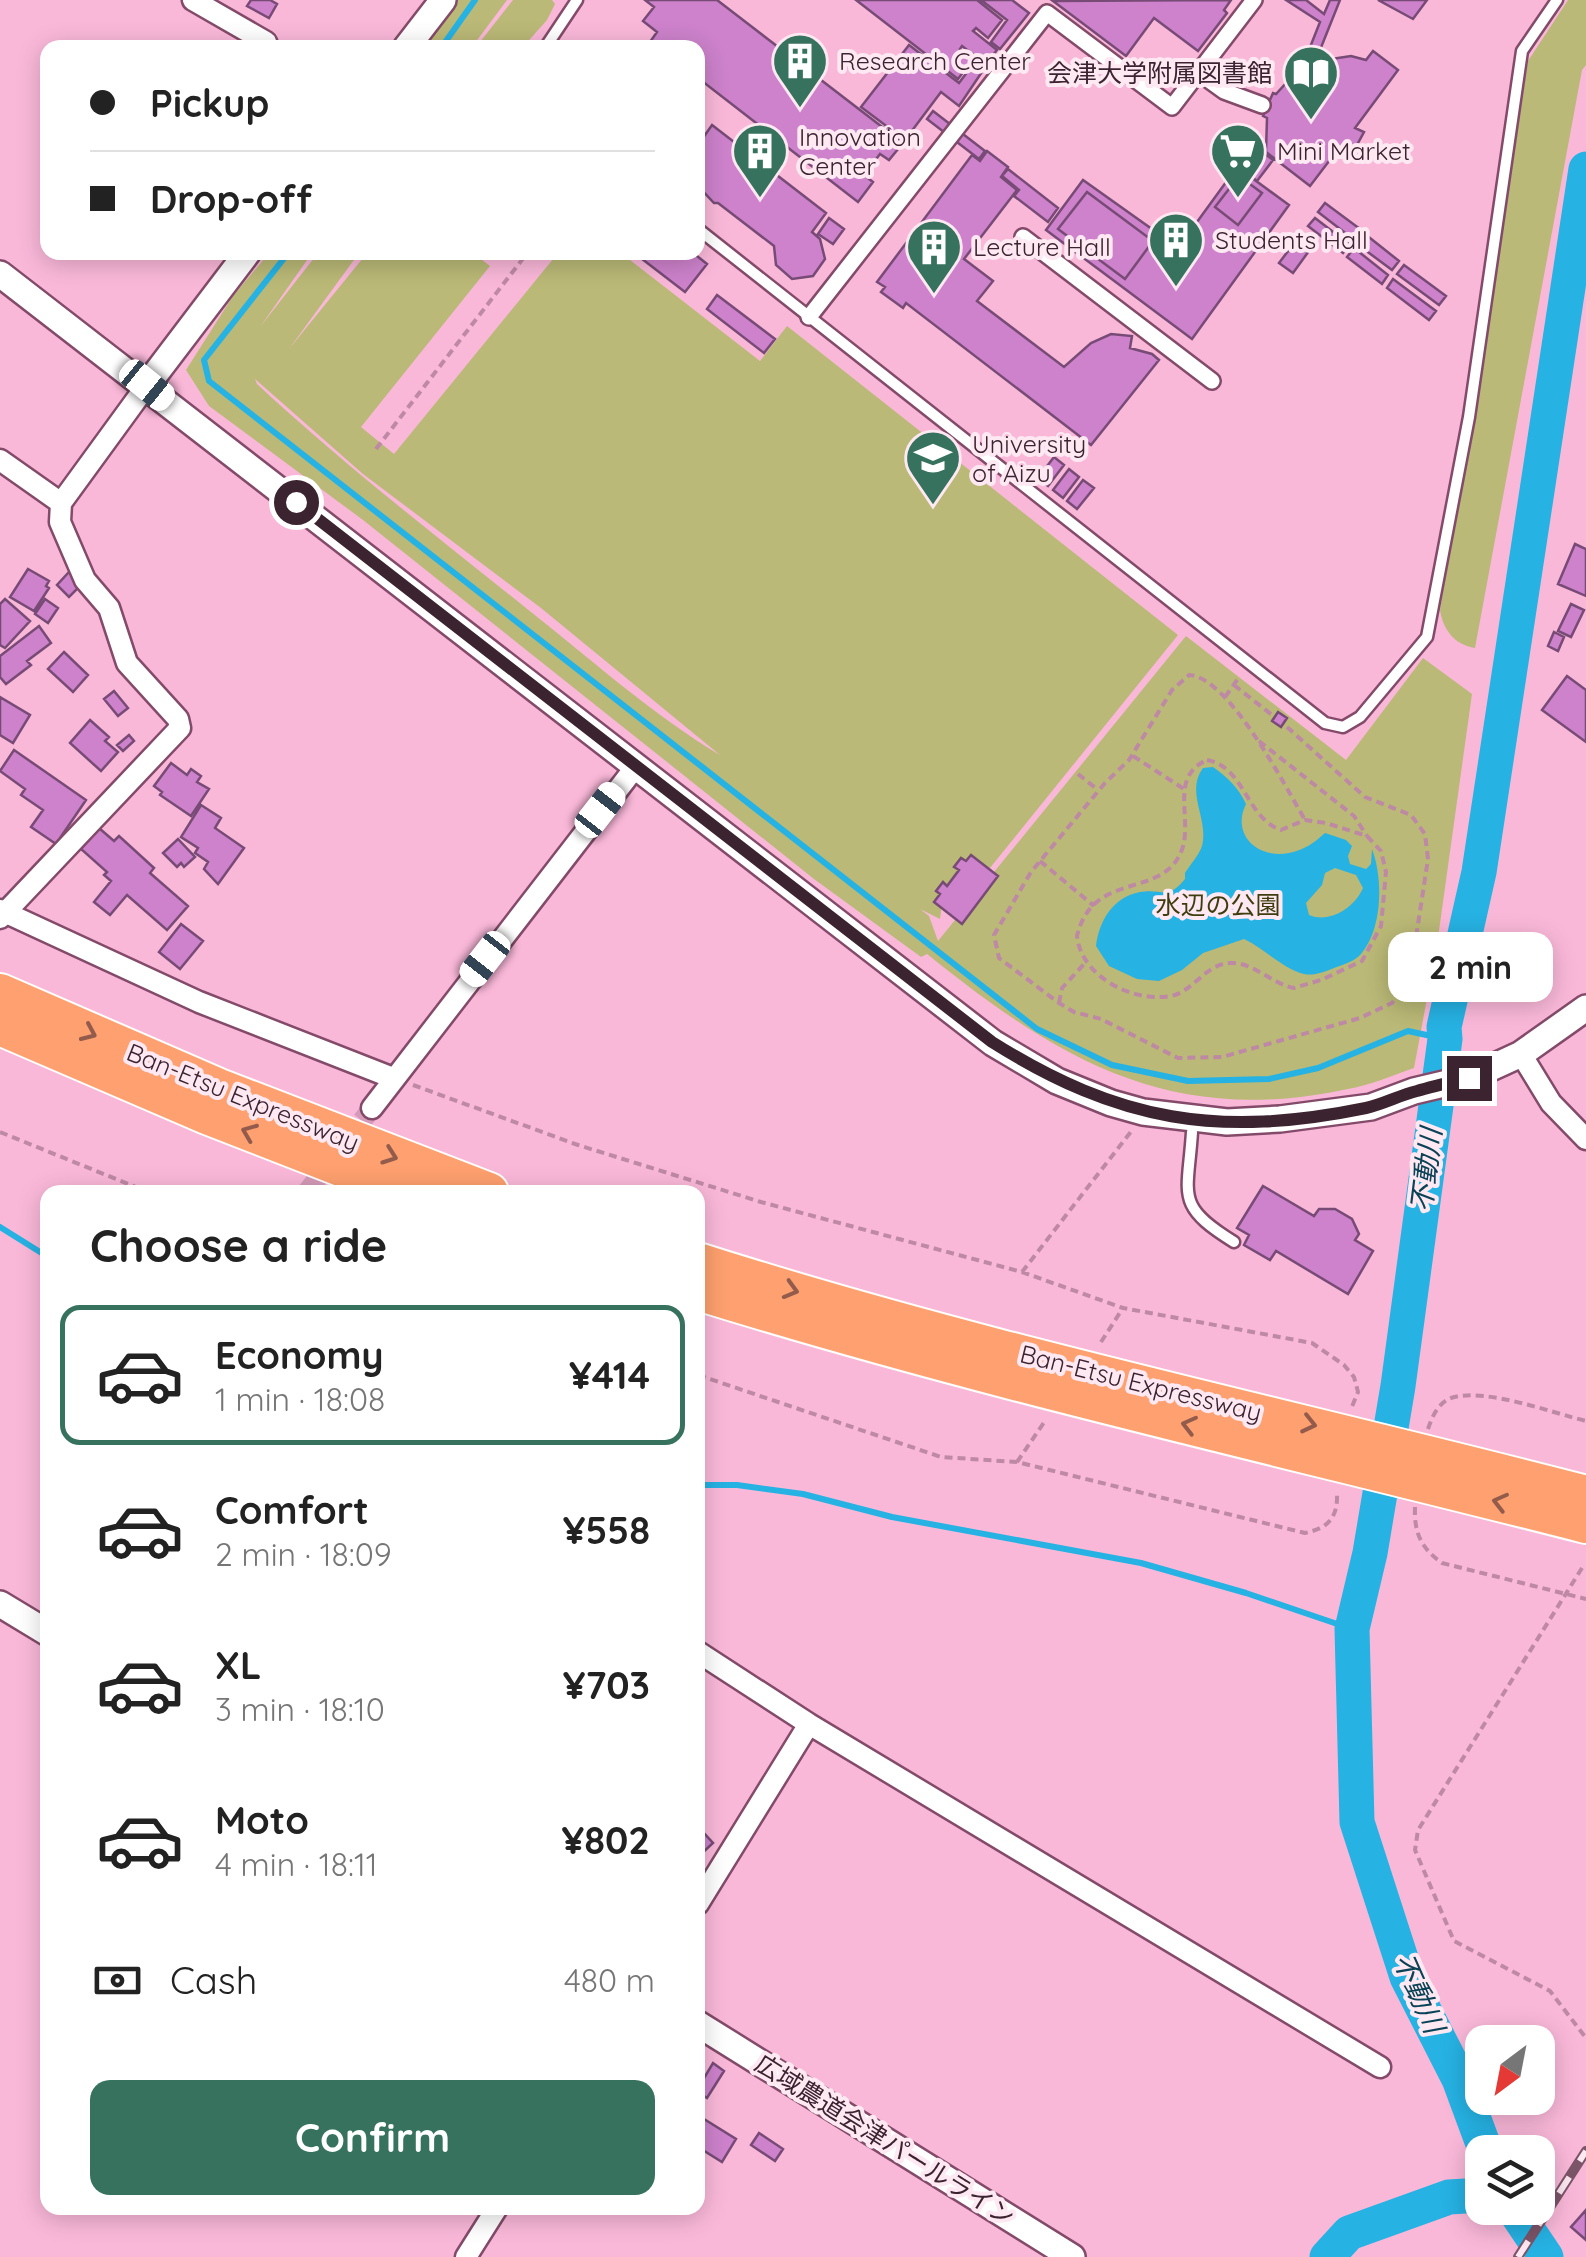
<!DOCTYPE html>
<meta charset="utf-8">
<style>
body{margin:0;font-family:Quicksand,"Noto Sans JP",sans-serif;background:#f6f6f6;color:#222;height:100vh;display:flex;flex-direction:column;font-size:38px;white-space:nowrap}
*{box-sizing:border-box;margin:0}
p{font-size:32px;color:#767676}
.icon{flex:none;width:55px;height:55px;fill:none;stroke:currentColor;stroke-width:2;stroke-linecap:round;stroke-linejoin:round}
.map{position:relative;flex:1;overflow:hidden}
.panel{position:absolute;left:40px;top:1185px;width:665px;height:1030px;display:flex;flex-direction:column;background:#fff;border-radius:20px;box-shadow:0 5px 25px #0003}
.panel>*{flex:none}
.banner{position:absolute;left:40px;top:40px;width:665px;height:220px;border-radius:20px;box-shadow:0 5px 25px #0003;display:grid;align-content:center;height:220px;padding:0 50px;background:#fff}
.needle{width:65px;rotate:212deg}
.fabs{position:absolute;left:1465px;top:2025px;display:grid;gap:20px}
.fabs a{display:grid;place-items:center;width:90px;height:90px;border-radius:20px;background:#fff;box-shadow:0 5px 25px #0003;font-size:50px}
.end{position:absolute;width:45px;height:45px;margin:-22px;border:12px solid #3c2330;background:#fff;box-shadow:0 0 0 5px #fff}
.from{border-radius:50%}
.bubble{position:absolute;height:70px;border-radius:20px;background:#fff;box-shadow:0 5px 25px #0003;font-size:32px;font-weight:700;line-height:70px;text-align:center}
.car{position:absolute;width:30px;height:60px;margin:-30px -15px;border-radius:12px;box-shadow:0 0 8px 2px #0007;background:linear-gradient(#fff 24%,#345 0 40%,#fff 0 76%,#345 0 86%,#fff 0)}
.banner b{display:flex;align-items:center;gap:35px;height:95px;font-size:38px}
.banner b+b{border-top:2px solid #e0e0e0}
.banner i{width:25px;height:25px;background:#222}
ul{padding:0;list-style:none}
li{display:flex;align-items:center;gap:30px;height:140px;margin:0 20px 15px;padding:0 30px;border:5px solid transparent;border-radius:20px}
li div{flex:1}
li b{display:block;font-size:38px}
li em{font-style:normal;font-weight:700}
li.selected{border-color:#36725d}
li>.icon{width:90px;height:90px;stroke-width:1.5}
h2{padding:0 50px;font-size:45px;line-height:120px}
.pay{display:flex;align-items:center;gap:25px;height:110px;padding:0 50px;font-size:38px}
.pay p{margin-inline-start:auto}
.primary-button{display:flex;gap:20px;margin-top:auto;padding:20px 50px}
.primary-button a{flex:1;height:115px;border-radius:20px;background:#36725d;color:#fff;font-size:40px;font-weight:700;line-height:115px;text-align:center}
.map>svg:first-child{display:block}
.green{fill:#bab977;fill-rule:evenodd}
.water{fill:#26b2e3;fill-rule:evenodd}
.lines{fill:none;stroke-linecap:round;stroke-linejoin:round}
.stream{stroke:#26b2e3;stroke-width:6}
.river{stroke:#26b2e3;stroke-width:35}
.building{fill:#cd82cb;stroke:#774b76;stroke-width:2.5}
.minor-tunnel{stroke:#d49ab7;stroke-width:20;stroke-dasharray:20 10;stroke-linecap:butt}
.service-casing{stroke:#834b69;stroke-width:15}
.pedestrian-casing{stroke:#834b69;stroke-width:20}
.minor-casing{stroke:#834b69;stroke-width:25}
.tertiary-casing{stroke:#834b69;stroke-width:30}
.motorway-casing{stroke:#fff;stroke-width:42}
.path{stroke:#be89a4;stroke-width:4;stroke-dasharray:8 5;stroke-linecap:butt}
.service{stroke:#fff;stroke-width:10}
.pedestrian{stroke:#fff;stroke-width:15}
.minor{stroke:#fff;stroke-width:20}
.tertiary{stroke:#fff;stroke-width:25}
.motorway{stroke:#fea06f;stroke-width:38}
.rail-casing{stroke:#7c5569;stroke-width:10}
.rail{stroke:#fee9f3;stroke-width:6;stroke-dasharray:19;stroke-linecap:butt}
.oneway{stroke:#935b4c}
.route{stroke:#3c2330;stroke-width:12}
.labels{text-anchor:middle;stroke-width:8;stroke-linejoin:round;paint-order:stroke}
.poi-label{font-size:25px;fill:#3c2330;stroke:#fee9f3;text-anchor:start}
.park-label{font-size:25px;fill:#3e3d0f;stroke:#fee9f3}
.street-label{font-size:25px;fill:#3c2330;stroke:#fee9f3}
.water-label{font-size:28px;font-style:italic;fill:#0a4256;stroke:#fee9f3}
</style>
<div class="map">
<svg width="1586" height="2257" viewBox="0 0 1586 2257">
<rect width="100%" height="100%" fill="#fab8d9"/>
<path class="green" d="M455,0H507L472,47L424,48Z
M513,0H552L555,4L547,20L523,47H476Z
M1568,0H1586V65L1582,70L1475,648C1455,645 1443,630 1440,610L1528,61Z
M269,253H312L260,327L318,253H359L289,349L367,253H473L490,266L361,427L394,454L558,253H621L760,361L787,326L1178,635L956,910L942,903L940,919L920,909L929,916L938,941L1186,636L1346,760L1423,658L1472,694L1437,945L1414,1068C1393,1075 1371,1085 1348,1089C1171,1127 1060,1061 927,954L921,957L814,879L363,520L209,406L186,370L233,296ZM255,379L363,474L541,608L720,755C654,716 587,656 526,608C435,535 343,464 257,384Z"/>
<path class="water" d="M1213,767C1228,778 1238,787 1246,804C1231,834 1257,859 1289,853C1304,850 1314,843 1325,833L1346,840L1352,846L1348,856L1350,864L1366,869L1371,864L1372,849C1383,878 1383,928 1361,954C1355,961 1343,965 1334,968C1324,972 1314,976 1304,974C1283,969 1265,949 1244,939L1203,953L1182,970L1159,981L1137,979L1109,966L1096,946C1099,921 1113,897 1140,892C1163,888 1167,901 1185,879V873C1190,865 1199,855 1202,846C1209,818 1185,793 1203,768ZM1335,868L1356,875L1363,888C1355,907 1330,924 1309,915L1306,903L1322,885L1325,873Z"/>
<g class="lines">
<path class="stream" d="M441,48L475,0
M289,252L204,360L209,381L1037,1029L1112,1065L1188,1081L1269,1079L1318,1068L1408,1031L1445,1039
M0,1227L48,1257
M698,1485H737L803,1494L892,1517L1141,1563L1246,1593L1352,1629"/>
<path class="river" d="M1486,2152L1459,2079L1407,1977L1357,1822L1352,1629L1370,1553L1398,1386L1445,1039L1444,1027L1479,872L1586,169
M1513,2208L1546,2257
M1327,2257L1349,2233L1449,2197L1482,2195"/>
</g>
<path class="building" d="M251,0H270L277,4L269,18L247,6Z
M645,0H717L903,143L889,160L880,154L864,175L873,182L858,202L698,78V48H658L650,42L657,32L643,21L654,7Z
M856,0H977L1002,20L988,38L976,28L973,31L997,50L986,64L962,46L960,49L973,59L958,79Z
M981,0H1012L1029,13L1000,49L991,42L1007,20Z
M1231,0L1224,10L1227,13L1198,51L1154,18L1126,56L1053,1Z
M1286,0H1306L1324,14L1330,0H1340L1316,60L1303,65L1320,22Z
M1378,0H1427L1413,19Z
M909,45L959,83L977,59L986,66L959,106L941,92L905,140L861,107Z
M1373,51L1398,70L1355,128L1364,132L1352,154L1339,148L1310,186L1266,152L1267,118L1263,116L1273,93L1276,94L1298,70L1318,61L1351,56L1366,60Z
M933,111L985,151L979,159L927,119Z
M712,125L826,213L812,232L820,239L825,259L813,276L792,279L776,265L774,246L718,203H714L698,186V145Z
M987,151L1008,167L1001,177L1017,190L964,259L993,281L977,301L1064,367L1091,343L1111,334L1132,336L1130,348L1152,354L1159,360L1091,445L906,303L903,308L881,292L885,287L877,282L972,155L980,161Z
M1264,153L1273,160L1257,181L1248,174Z
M1237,167L1289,205L1192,339L1046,230L1083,180L1166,239L1171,233H1189Z
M1008,169L1058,208L1048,222L1014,196L1019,190L1002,176Z
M1239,176L1262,193L1238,225L1215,207Z
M1087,192L1153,241L1125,279L1058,229Z
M1325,203L1360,229L1353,239L1318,212Z
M829,218L844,229L833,244L818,234Z
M1315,218L1349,244L1343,253L1308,226Z
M1301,234L1314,244L1293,273L1279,263Z
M1365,234L1399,261L1392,270L1357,244Z
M1354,248L1388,275L1382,284L1347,257Z
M633,252H692L707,264L685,292Z
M1404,265L1446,296L1439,305L1397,274Z
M1393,279L1436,311L1429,320L1387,288Z
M717,295L775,339L764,353L707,309Z
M1054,457L1064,465L1048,486L1038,478Z
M1069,469L1079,477L1063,498L1053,490Z
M1083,480L1094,488L1077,509L1067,501Z
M1575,544L1586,549V596L1558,584Z
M28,569L49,581L46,586L49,588L34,611L10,597Z
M69,572L82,584L69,597L57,585Z
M5,599L30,621L5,648L0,645V604Z
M45,599L58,608L48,623L35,614Z
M1571,604L1584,610L1571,637L1558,631Z
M39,626L51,643L27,661L31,665L6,684L0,677V656Z
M1554,632L1564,637L1558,651L1548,646Z
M64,652L88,675L73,692L48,669Z
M1567,676L1586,690V742L1542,710Z
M114,691L128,708L118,716L104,699Z
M0,697L30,715L13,743L0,735Z
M1278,712L1287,718L1281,727L1272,721Z
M90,720L109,737L105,741L118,752L101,771L70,743Z
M129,735L134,741L123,751L117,745Z
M14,750L86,800L56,844L31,827L43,810L21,795L25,789L0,771Z
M171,763L187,775L191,769L201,776L197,782L209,789L191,816L160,795L162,792L154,786Z
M201,805L221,818L215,828L244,848L218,884L204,869L208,862L195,853L198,848L181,837Z
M99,828L114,841L119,836L154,868L150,873L188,906L167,930L127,895L110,915L94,902L111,881L104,875L107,872L81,849Z
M178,839L195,857L184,867L181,863L177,867L163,853Z
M971,855L998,876L962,924L934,902L940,894L936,891L943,882L947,886L959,870L954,867L961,858L966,861Z
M181,924L203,941L180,969L159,952Z
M1263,1186L1314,1216L1319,1209H1335L1352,1219L1359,1234L1355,1240L1373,1251L1348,1294L1276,1251L1270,1260L1244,1245L1249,1235L1237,1228Z
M703,1832L713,1843L698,1857V1838Z
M713,2063L724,2071L707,2098L698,2092V2088Z
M704,2119L736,2139L722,2162L698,2147V2129Z
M759,2133L783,2149L775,2161L751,2145Z
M1586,2210V2240L1571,2227Z"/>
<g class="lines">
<path class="minor-tunnel" d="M307,1192L372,1108"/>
<g class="service-casing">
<path id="service" d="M545,48L577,0
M698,229L1325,723L1343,727L1360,717L1427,637L1469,417L1522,51L1557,0
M1192,1132C1188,1196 1174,1205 1234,1242"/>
</g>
<g class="pedestrian-casing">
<path id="pedestrian" d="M1199,73L1224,91L1262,105
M1023,237L1212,381
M809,317L1047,13L1172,107L1254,0"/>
</g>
<g class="minor-casing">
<path id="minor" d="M193,0L266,42L268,48
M0,460L61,503L60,522L85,580L109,608L127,663L178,719L180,728L0,918
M61,503L147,385
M0,910L199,1002L393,1078
M1521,1054L1551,1103L1586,1139
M372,1108L637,765
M698,1652L809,1724L1380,2067
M698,1904L809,1724
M466,2257L497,2208"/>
</g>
<g class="tertiary-casing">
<path id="tertiary" d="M406,48L443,0
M0,274L993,1043L1057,1081L1111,1103L1143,1112L1227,1122L1280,1119L1371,1107L1414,1091L1469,1078L1521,1054L1586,1008
M147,385L248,252
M0,1604L48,1633
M698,2024L1072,2257"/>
</g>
<g class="motorway-casing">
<path id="motorway" d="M0,993L219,1088L489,1192
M0,1026L207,1115L405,1192
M698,1262C989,1355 1290,1418 1586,1495
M698,1291C990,1382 1290,1448 1586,1524"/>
</g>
<path class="path" d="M376,449L528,252
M1234,685L1272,715
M1225,697L1240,676
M1287,727L1365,797L1411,815L1425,834L1428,859L1413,957L1404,988L1392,1003L1360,1018L1222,1057L1178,1058L1101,1019L1074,1012L1059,1003L999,958L994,935L1031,872L1105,783L1129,760L1172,690L1189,675C1229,677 1285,786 1305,820
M1259,741L1354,816L1367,836
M1133,756L1184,789
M1207,760C1245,767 1246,818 1281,830L1305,820L1326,823L1367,836L1381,851L1386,872L1381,926L1362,961L1321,980L1294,988C1272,984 1254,962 1230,963C1205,964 1193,992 1171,996C1132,1003 1081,976 1077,936C1092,873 1155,897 1178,858C1198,826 1165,778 1207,760Z
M1078,774L1098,790
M1040,861L1094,906
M1059,1003L1062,988L1085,963
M413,1085L578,1145L761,1202L1022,1272L1123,1308L1312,1343L1344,1365L1354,1377L1358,1392L1351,1409
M0,1132L148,1192
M1022,1272L1133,1129
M1101,1342L1123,1308
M698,1375L941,1457L1017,1462L1305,1533C1328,1528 1338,1518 1337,1493
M1428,1429C1432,1417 1438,1403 1451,1398C1484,1387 1553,1413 1586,1421
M1017,1462L1045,1421
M1415,1507C1414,1533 1421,1548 1442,1563L1586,1599
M1582,1568L1418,1830L1415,1850L1454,1941L1550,1991L1586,2038"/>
<use href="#service" class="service"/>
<use href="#pedestrian" class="pedestrian"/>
<use href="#minor" class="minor"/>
<use href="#tertiary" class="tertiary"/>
<use href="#motorway" class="motorway"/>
<g class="rail-casing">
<path id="rail" d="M1518,2257L1586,2151"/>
</g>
<use href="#rail" class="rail"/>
</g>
<defs><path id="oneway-chevron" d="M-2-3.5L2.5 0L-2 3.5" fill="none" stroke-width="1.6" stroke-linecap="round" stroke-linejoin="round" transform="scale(2.5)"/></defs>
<g class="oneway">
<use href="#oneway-chevron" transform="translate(89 1033) rotate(24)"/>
<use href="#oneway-chevron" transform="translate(249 1132) rotate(-158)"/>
<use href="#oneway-chevron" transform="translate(390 1156) rotate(20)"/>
<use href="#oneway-chevron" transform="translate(791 1290) rotate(16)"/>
<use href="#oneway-chevron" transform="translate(1309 1424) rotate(13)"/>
<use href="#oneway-chevron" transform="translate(1189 1425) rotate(-166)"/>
<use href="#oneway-chevron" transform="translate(1500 1502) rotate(-166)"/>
</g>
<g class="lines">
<path class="route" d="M296,502L992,1042C1119,1122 1219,1138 1366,1108C1384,1104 1400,1095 1417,1091C1434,1086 1452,1082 1469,1078"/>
</g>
<defs>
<g id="building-pin" transform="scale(2.875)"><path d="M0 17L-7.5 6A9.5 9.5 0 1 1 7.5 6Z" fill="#36725d" stroke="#fee9f3"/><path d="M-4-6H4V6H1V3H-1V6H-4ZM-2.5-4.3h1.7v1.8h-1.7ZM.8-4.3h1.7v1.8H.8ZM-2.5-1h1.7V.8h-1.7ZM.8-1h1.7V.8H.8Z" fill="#fff"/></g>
<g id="library-pin" transform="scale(2.875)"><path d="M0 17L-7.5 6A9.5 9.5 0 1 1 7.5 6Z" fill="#36725d" stroke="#fee9f3"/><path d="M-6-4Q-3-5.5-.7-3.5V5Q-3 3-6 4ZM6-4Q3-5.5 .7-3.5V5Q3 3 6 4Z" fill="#fff"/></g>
<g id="supermarket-pin" transform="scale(2.875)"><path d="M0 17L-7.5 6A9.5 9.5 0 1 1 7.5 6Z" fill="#36725d" stroke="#fee9f3"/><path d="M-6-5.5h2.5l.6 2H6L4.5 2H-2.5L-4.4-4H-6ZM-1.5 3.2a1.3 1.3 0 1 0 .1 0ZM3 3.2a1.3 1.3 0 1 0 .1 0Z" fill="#fff"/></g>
<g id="university-pin" transform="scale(2.875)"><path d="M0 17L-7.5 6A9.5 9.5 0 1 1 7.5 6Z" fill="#36725d" stroke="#fee9f3"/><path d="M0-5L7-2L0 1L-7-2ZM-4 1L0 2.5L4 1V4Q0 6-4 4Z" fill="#fff"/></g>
</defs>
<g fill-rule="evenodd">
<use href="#building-pin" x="800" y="61"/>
<use href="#library-pin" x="1311" y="73"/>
<use href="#building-pin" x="760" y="151"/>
<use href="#supermarket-pin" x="1238" y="151"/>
<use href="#building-pin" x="1176" y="240"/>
<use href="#building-pin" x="934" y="247"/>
<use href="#university-pin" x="933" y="458"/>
</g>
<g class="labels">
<g class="poi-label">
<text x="839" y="70">Research Center</text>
<text x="1272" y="82" text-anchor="end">会津大学附属図書館</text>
<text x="799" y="146">Innovation<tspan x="799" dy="29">Center</tspan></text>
<text x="1277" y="160">Mini Market</text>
<text x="1215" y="249">Students Hall</text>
<text x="973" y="256">Lecture Hall</text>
<text x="972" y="453">University<tspan x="972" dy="29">of Aizu</tspan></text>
</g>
<g class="park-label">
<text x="1218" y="914">水辺の公園</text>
</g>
<g class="street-label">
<text transform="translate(243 1097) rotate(22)" y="9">Ban-Etsu Expressway</text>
<text transform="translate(1141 1383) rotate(14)" y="9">Ban-Etsu Expressway</text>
<text transform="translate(885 2140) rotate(32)" y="9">広域農道会津パールライン</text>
</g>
<g class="water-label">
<text transform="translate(1426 1170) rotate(-83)" y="10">不動川</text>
<text transform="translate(1419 1993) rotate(66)" y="10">不動川</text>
</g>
</g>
</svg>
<div class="fabs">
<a><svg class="needle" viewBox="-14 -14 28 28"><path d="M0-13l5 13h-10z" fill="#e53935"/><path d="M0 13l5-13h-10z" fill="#767676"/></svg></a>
<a><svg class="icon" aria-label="layers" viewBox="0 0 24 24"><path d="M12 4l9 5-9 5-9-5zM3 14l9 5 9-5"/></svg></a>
</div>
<i class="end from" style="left:296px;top:502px"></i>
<i class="end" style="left:1469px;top:1078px"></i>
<div class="bubble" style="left:1388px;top:932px;width:165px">2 min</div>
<i class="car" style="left:147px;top:385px;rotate:129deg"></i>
<i class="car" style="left:600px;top:810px;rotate:38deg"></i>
<i class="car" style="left:485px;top:959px;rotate:218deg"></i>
<div class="banner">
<b><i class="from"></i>Pickup</b>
<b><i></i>Drop-off</b>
</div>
<section class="panel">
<h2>Choose a ride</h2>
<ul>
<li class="selected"><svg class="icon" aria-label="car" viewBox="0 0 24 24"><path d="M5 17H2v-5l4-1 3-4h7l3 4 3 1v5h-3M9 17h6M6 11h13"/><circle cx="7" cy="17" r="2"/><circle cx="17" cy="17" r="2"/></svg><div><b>Economy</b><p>1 min · 18:08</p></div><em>¥414</em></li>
<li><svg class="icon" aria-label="car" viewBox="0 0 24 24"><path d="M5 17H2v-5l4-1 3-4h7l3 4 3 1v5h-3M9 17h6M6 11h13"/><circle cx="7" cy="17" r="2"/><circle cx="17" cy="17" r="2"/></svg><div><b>Comfort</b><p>2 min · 18:09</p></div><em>¥558</em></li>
<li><svg class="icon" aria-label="car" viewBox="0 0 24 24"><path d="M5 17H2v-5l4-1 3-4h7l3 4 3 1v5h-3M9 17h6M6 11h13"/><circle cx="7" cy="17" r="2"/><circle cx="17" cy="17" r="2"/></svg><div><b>XL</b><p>3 min · 18:10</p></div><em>¥703</em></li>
<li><svg class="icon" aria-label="car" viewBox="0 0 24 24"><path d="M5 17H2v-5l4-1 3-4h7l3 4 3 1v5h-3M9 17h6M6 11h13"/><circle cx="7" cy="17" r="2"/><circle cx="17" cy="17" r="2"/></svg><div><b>Moto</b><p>4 min · 18:11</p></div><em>¥802</em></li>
</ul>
<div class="pay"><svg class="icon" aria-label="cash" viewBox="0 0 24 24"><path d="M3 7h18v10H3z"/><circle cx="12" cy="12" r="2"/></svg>Cash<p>480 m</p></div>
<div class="primary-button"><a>Confirm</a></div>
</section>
</div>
